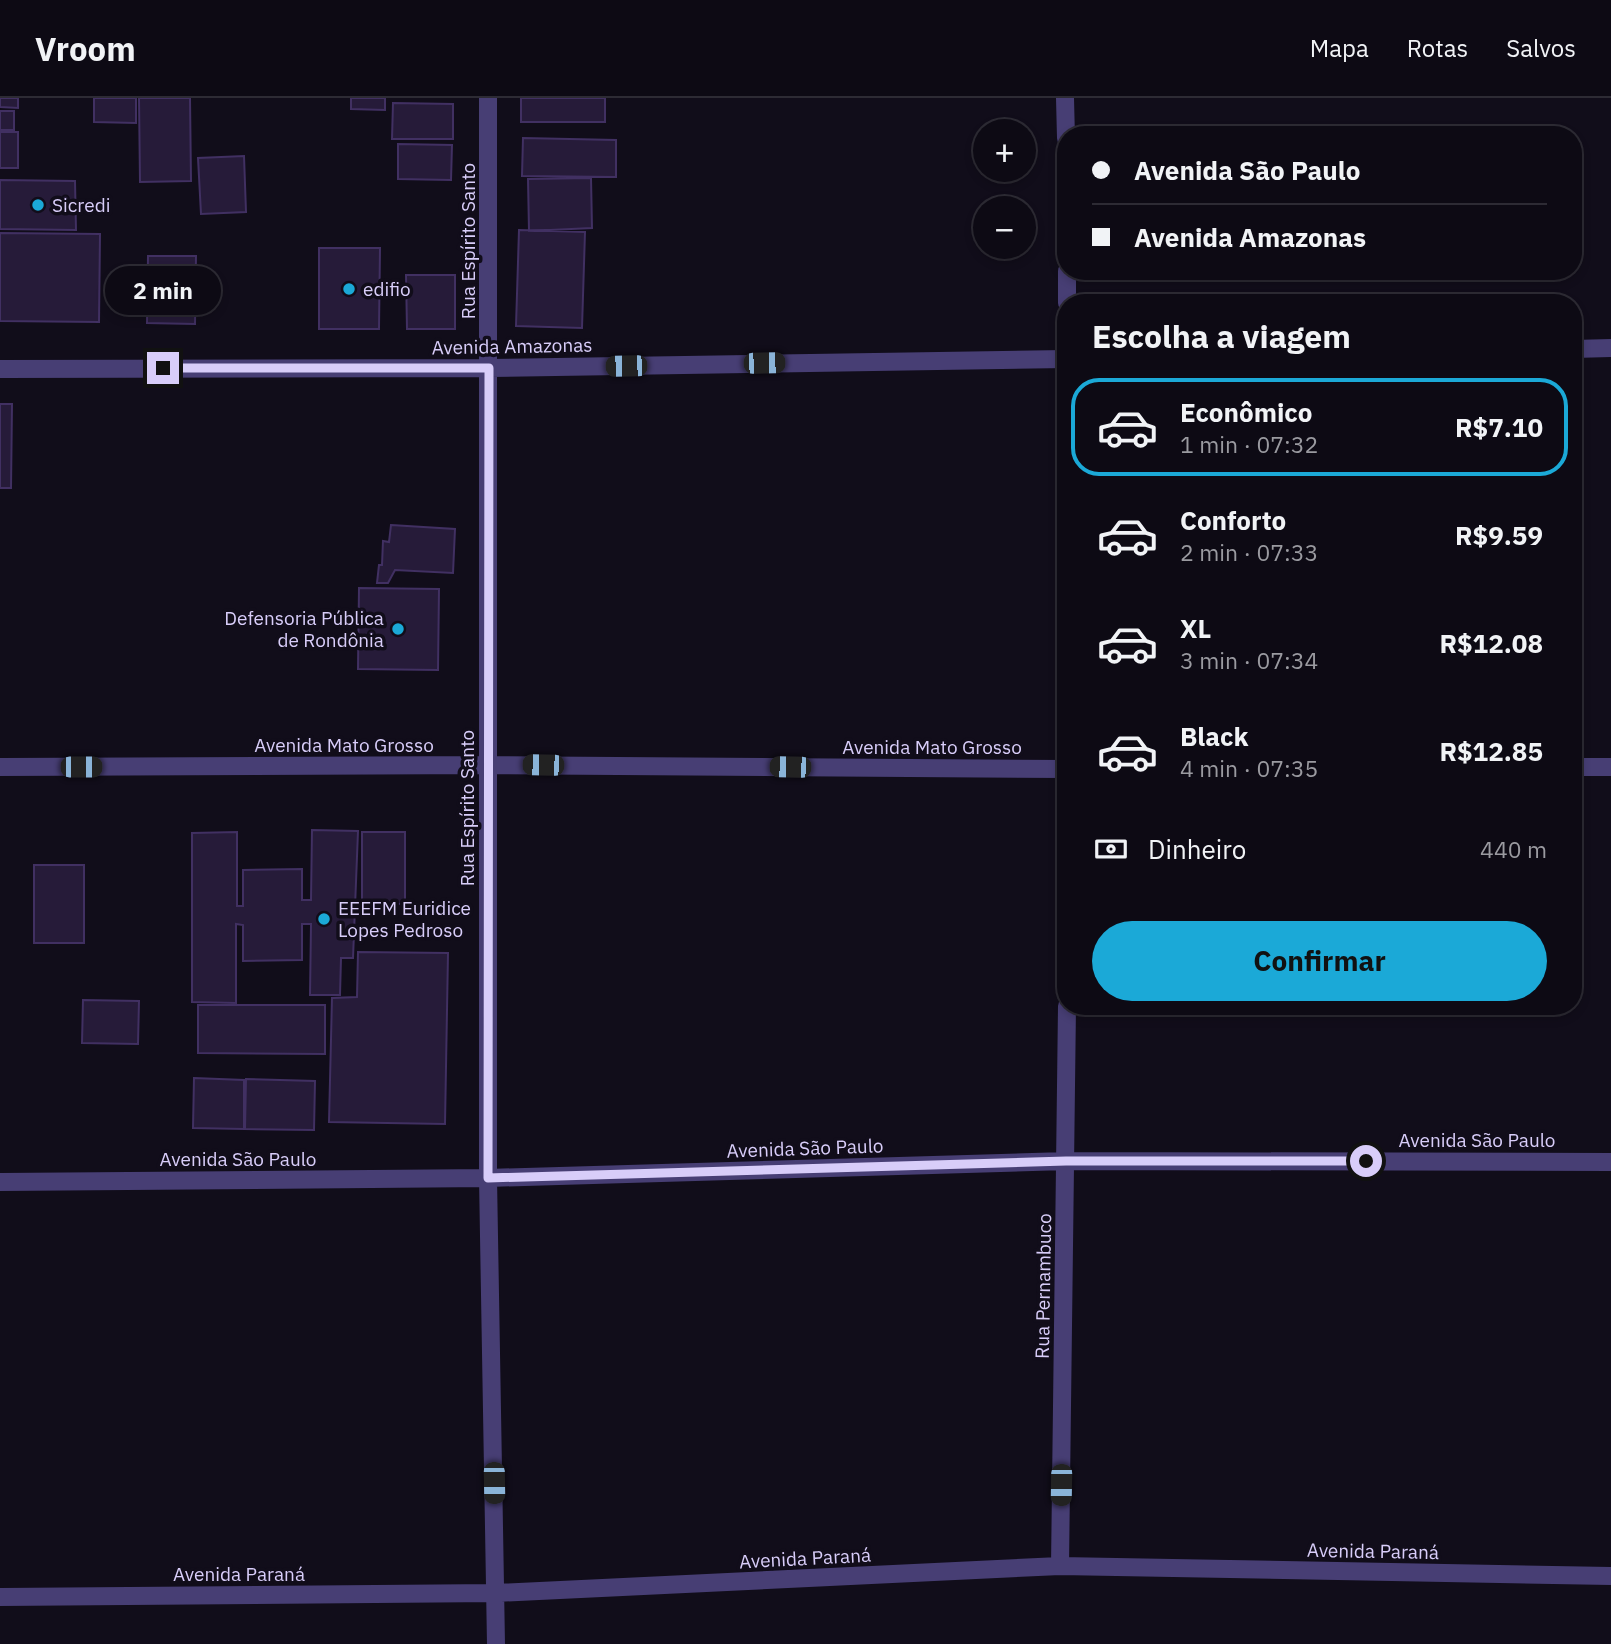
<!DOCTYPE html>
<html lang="pt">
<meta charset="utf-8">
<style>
body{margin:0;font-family:"IBM Plex Sans",sans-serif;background:#1b1822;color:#f1f3f6;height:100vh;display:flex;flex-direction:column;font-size:26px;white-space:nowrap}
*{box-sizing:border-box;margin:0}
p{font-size:23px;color:#9a9aa0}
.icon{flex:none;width:38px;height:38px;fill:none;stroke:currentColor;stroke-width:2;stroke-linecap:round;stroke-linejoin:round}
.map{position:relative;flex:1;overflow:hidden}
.drawer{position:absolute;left:1057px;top:196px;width:525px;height:721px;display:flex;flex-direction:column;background:#0d0a14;border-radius:28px;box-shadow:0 4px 10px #0003,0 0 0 2px #2d2b34}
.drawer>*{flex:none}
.banner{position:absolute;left:1057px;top:28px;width:525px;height:154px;border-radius:28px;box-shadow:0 4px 10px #0003,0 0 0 2px #2d2b34;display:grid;align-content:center;height:154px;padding:0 35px;background:#0d0a14}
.fabs{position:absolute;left:973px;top:21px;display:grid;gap:14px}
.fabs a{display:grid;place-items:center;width:63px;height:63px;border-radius:50%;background:#0d0a14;box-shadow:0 4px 10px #0003,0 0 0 2px #2d2b34;font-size:35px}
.end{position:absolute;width:32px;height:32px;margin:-16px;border:9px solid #d8cdf9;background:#111;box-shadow:0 0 0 4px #111}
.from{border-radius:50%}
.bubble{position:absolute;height:49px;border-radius:24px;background:#0d0a14;box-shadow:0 4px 10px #0003,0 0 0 2px #2d2b34;font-size:23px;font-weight:700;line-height:49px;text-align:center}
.car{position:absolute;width:21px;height:42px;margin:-21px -10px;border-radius:9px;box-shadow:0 0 5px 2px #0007;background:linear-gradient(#222 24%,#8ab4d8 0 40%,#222 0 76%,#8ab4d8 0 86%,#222 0)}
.banner b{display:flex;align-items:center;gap:24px;height:66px;font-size:26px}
.banner b+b{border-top:2px solid #2d2b34}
.banner i{width:18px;height:18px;background:#f1f3f6}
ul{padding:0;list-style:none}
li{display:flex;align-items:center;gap:21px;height:98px;margin:0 14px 10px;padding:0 21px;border:4px solid transparent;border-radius:28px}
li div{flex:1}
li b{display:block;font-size:26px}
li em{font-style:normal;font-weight:700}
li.selected{border-color:#1ba9d7}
li>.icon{width:63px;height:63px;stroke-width:1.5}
h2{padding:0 35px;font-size:32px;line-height:84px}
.pay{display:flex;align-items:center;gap:18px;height:77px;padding:0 35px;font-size:26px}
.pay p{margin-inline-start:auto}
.action{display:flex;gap:14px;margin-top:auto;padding:14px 35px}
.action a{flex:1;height:80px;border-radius:42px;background:#1ba9d7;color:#111;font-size:28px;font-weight:700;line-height:80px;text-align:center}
header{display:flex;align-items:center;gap:42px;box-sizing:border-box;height:98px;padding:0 35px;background:#0d0a14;border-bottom:2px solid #2d2b34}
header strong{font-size:33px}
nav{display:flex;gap:38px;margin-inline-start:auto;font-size:24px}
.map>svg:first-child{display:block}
.building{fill:#261b39;stroke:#413062;stroke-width:2}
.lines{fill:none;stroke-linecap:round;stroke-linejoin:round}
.street{stroke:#473e74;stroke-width:18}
.route{stroke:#d8cdf9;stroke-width:9}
.poi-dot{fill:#1ba9d7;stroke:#110d1a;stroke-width:2.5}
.labels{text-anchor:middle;stroke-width:7;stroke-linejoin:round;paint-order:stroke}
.poi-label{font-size:19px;fill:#d8cdf9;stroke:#110d1a;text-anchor:start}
.street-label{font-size:19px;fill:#d8cdf9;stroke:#110d1a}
</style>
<header>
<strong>Vroom</strong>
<nav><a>Mapa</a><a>Rotas</a><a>Salvos</a></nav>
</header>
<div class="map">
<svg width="1611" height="1546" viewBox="0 0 1611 1546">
<rect width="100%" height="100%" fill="#110d1a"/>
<path class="building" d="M0,0H18V10L0,9Z
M94,0H136V25L94,24Z
M139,0H190L191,83L140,84Z
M351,0H385V12L351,11Z
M521,0H605V24H521Z
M393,5L453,6V41H392Z
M0,13H14V32H0Z
M0,34H18V70H0Z
M523,40L616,42V79L522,78Z
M398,46L452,47L451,82L398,81Z
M244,58L246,114L201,116L198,60Z
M591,80L592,130L529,133L528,81Z
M0,82L75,83L76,132L0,131Z
M519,132L585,134L582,230L516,228Z
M0,135L100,136L99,224L0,223Z
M319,150H380L379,231H319Z
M148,158H196L195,226L147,225Z
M406,177H455V231H407Z
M0,306H12L11,390H0Z
M391,427L455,431L453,475L395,472L388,485H377L379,467H382L383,443L389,444Z
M359,490L439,491L438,572L358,571Z
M312,732L358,733L353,860H341L340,897H310L311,826H302V862L243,863V827L236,826V905L192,904V735L237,734V808H243V772L302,771V802H311Z
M362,734H405V806L362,805Z
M34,767H84V845H34Z
M358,854L448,855L445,1026L329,1024L332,900L357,899Z
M83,902L139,903L138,946L82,945Z
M198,907H325V956L198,955Z
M194,980L244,982V1031L193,1030Z
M246,981L315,983L314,1032L245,1031Z"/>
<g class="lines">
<path class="street" d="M488,0V1080L496,1546
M1065,0L1066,40
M1067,173V205
M1573,251L1611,250
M0,271L489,270L1066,261
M0,669L488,667L1066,671
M1573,669H1611
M0,1084L488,1080L1066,1063L1611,1064
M1060,1468L1067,908
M0,1499L496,1495L1060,1468L1611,1478"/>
</g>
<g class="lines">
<path class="route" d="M163,270H489L488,1080L1066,1063H1366"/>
</g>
<g class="poi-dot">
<circle cx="38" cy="107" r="7"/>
<circle cx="349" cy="191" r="7"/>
<circle cx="398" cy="531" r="7"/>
<circle cx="324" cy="821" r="7"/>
</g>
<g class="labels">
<g class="poi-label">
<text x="52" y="114">Sicredi</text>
<text x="363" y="198">edifio</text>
<text x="384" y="527" text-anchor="end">Defensoria Pública<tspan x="384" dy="22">de Rondônia</tspan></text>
<text x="338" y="817">EEEFM Euridice<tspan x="338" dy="22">Lopes Pedroso</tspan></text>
</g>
<g class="street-label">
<text transform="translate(468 143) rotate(-90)" y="7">Rua Espírito Santo</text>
<text transform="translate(512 248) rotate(-1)" y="7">Avenida Amazonas</text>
<text x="344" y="654">Avenida Mato Grosso</text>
<text x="932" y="656">Avenida Mato Grosso</text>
<text transform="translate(467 710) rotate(-90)" y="7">Rua Espírito Santo</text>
<text x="1477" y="1049">Avenida São Paulo</text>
<text transform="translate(805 1050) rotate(-2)" y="7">Avenida São Paulo</text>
<text x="238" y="1068">Avenida São Paulo</text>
<text transform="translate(1043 1188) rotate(-89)" y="7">Rua Pernambuco</text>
<text transform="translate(1373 1453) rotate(1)" y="7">Avenida Paraná</text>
<text transform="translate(805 1460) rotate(-3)" y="7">Avenida Paraná</text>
<text x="239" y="1483">Avenida Paraná</text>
</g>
</g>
</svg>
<div class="fabs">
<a>+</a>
<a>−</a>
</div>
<i class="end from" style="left:1366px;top:1063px"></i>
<i class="end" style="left:163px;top:270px"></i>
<div class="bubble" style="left:105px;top:168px;width:116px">2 min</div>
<i class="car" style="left:764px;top:265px;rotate:89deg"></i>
<i class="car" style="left:626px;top:268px;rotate:269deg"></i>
<i class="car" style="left:543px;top:667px;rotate:271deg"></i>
<i class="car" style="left:81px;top:669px;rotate:90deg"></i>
<i class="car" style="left:790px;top:669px;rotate:271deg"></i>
<i class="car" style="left:494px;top:1385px;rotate:179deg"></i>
<i class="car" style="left:1061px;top:1387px;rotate:181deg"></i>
<div class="banner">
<b><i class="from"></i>Avenida São Paulo</b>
<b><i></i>Avenida Amazonas</b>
</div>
<section class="drawer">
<h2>Escolha a viagem</h2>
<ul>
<li class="selected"><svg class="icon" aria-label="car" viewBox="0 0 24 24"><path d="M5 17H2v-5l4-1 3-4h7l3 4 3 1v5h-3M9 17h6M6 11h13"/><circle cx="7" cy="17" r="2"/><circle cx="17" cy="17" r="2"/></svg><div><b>Econômico</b><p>1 min · 07:32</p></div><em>R$7.10</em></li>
<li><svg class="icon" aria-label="car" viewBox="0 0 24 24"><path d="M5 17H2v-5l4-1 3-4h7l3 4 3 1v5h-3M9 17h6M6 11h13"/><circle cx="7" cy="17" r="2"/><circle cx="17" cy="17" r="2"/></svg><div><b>Conforto</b><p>2 min · 07:33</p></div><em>R$9.59</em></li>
<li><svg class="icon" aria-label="car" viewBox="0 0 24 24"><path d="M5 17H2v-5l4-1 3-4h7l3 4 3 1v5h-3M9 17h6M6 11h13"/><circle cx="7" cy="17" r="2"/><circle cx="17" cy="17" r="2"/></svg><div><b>XL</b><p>3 min · 07:34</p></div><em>R$12.08</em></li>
<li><svg class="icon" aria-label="car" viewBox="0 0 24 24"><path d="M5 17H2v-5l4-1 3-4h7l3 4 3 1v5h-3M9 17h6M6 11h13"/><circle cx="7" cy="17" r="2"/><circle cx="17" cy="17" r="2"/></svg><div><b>Black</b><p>4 min · 07:35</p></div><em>R$12.85</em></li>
</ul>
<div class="pay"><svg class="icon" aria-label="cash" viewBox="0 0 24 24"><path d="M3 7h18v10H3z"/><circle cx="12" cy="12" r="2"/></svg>Dinheiro<p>440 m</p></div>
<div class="action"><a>Confirmar</a></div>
</section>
</div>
